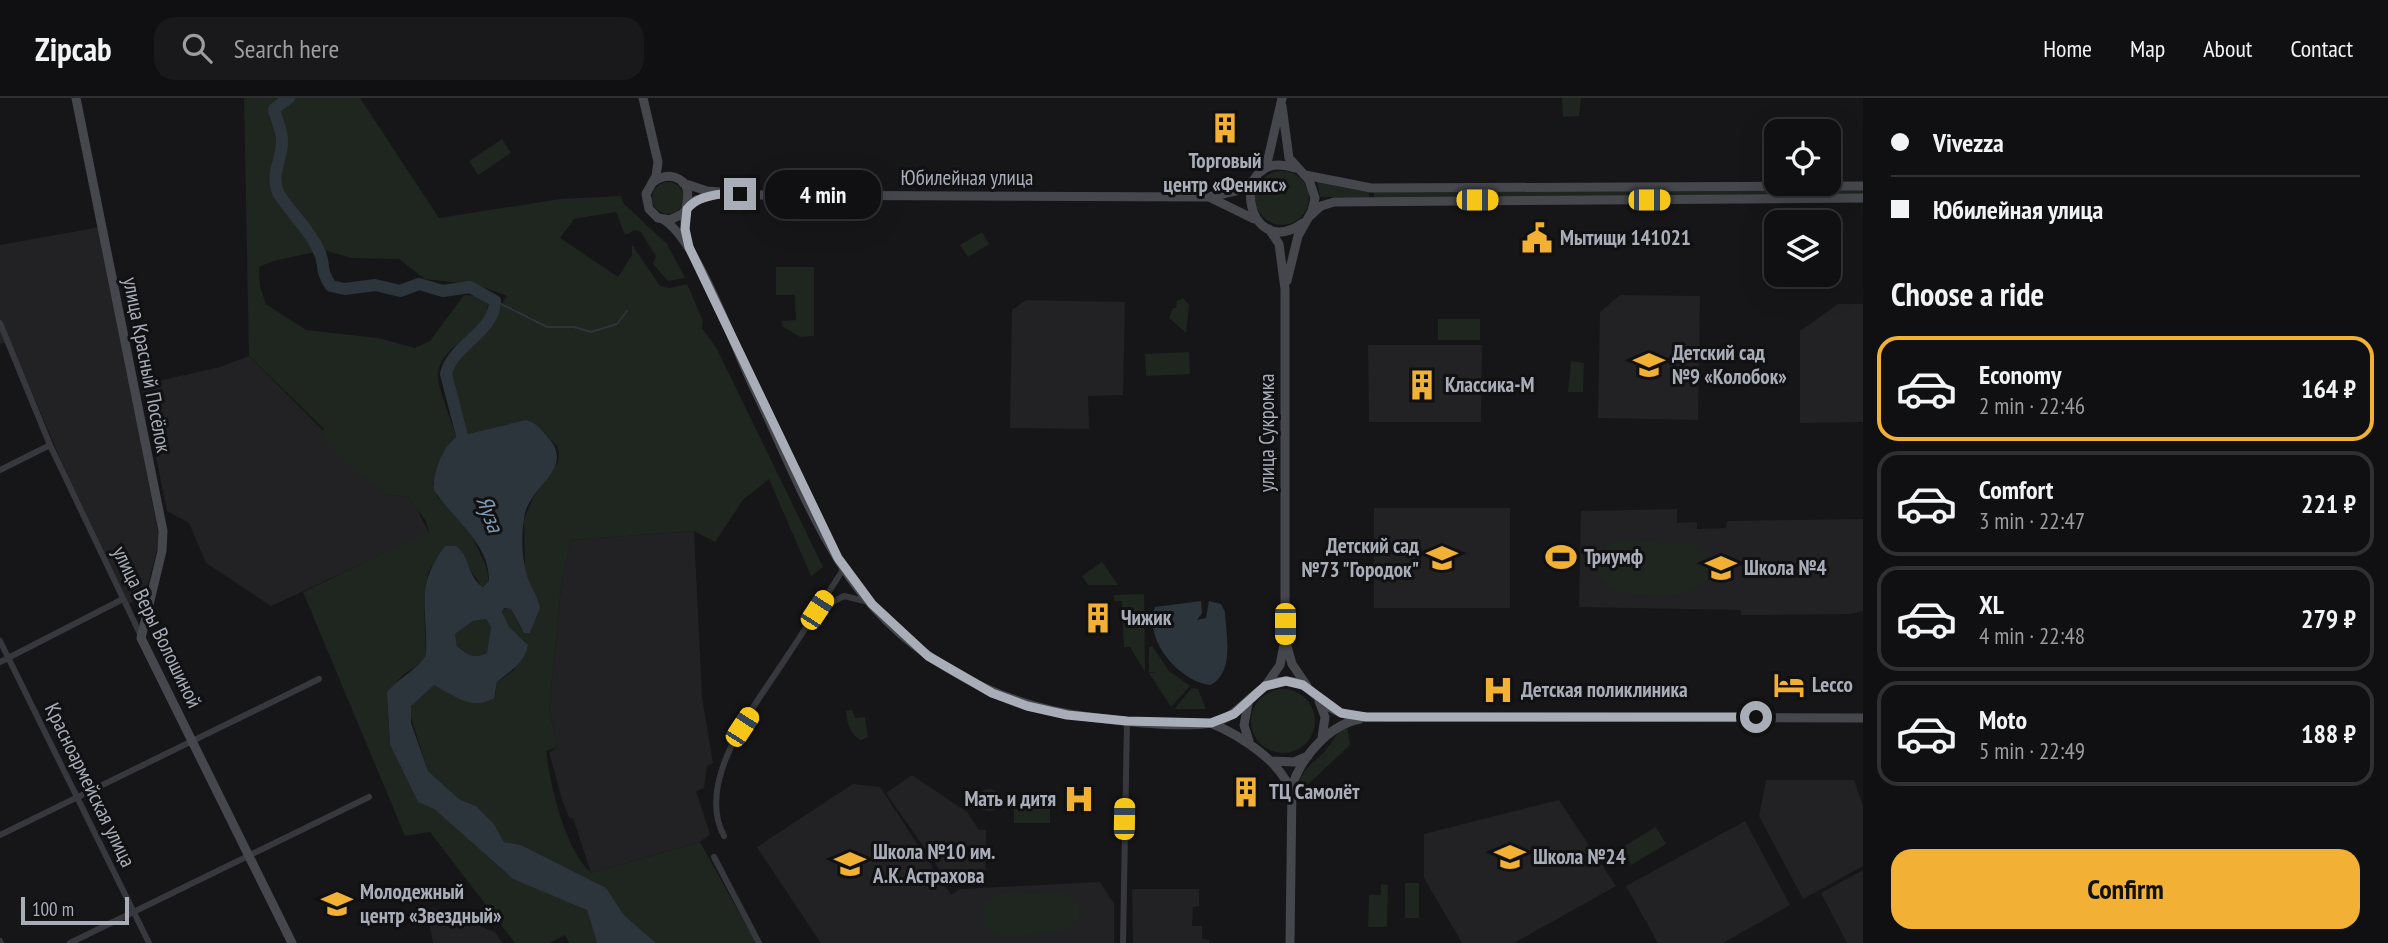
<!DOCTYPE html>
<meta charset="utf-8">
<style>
body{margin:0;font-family:"PT Sans Narrow",sans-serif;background:#19191b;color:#f1f3f6;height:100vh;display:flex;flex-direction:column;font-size:26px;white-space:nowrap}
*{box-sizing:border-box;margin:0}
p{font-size:23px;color:#9c9d9f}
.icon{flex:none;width:38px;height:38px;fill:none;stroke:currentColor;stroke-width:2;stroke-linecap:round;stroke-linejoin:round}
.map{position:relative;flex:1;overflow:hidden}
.details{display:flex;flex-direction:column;background:#101012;width:525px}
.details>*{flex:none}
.banner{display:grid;align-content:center;height:154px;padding:0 28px;background:#101012}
.buttons{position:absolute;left:1764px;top:21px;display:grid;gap:14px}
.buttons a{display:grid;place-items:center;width:77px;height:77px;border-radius:14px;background:#101012;box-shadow:0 7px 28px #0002,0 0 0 2px #303032;font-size:35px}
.scale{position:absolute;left:21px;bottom:18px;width:108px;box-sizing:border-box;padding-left:7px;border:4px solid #a8adb8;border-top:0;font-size:19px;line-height:24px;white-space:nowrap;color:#a8adb8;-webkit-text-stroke:5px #111113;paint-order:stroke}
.end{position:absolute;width:32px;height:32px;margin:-16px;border:9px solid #a8adb8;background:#111;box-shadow:0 0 0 4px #111}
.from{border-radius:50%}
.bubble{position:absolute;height:49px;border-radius:21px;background:#101012;box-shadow:0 7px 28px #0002,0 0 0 2px #303032;font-size:23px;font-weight:800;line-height:49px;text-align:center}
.car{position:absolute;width:21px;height:42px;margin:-21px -10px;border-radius:9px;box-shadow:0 0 5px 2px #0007;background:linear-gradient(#f5c518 24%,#345 0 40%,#f5c518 0 76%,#345 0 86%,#f5c518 0)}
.banner b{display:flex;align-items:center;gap:24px;height:66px;font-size:26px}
.banner b+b{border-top:2px solid #303032}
.banner i{width:18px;height:18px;background:#f1f3f6}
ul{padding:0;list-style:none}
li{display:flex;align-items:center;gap:21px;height:105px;margin:0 14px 10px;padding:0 14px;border:4px solid #303032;border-radius:21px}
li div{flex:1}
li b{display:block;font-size:26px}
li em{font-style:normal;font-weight:800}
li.active{border-color:#f2b134}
li>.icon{width:63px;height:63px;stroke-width:1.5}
h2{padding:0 28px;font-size:32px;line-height:84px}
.cta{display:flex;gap:14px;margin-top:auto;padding:14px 28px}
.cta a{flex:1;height:80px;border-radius:21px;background:#f2b134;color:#111;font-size:28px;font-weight:800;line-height:80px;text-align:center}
header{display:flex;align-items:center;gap:42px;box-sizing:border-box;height:98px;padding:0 35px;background:#101012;border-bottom:2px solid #303032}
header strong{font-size:33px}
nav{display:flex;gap:38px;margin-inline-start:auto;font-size:24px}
.search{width:490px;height:63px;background:#19191b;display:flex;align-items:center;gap:18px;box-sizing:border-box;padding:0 24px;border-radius:21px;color:#9c9d9f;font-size:26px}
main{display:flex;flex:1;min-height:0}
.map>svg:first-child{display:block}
.built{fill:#222225}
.green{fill:#1e261f}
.water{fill:#2c353c;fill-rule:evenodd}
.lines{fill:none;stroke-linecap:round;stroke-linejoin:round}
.stream{stroke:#2c353c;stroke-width:2}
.river{stroke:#2c353c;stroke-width:12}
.street{stroke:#37383d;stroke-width:6}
.secondary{stroke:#45474d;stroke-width:9}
.route{stroke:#a8adb8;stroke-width:9}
.labels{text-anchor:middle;stroke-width:6;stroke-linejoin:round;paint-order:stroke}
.poi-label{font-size:21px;font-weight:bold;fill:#a8adb8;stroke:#111113;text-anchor:start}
.street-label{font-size:21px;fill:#a8adb8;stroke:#111113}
.water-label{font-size:23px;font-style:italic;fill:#7f9bb3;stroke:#111113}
</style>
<header>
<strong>Zipcab</strong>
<div class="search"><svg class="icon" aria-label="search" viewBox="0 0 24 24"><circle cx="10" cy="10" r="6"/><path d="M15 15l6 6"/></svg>Search here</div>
<nav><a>Home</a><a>Map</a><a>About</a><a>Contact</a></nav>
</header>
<main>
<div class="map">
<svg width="1863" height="845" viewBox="0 0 1863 845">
<rect width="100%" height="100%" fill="#161618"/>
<path class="built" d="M100,129L158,435V448L145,498L129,506L64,369L10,243L0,246V147Z
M1620,197L1700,198L1698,322L1598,320L1600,214Z
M1026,202L1125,204L1123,297L1088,298L1089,331L1010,330L1012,212Z
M1838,206H1863V324L1800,325V233Z
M1368,247H1482L1481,324H1369Z
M249,258L386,396L408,399L414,405L429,435L271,508L206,465L189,425L167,413L141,287L220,269Z
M1374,410H1510V510H1374Z
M1677,411V425L1697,424V431L1726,430L1727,423L1863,421V513L1850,516L1741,517V512L1579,509L1581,413Z
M694,433L702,599L713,665L707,668L704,690L696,693L710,736L700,744L591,775L573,720L570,721L563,705L549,654L558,649L549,614L561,488L571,442Z
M912,677L967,714L979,732H986L985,786L951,788L886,695Z
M1766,682H1854L1863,708V768L1803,801L1759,718Z
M853,686L880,689L951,797L960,791L1100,784L1114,806V845H821L757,749Z
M1559,702L1616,788L1514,845H1462L1424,780V736Z
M1745,723L1790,807L1723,845H1658L1626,788Z
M1863,772V845H1847L1821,795Z
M1132,791H1199V808L1193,809L1192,828H1202V841L1209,842V845H1133Z
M434,810L495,834L502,845H433L427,812Z"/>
<path class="green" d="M244,0H360L439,120L560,101L621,98L624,106L667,146L685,180L668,183L653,166L656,158L641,134L635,132L625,137L616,114L574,121L560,140L618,179L632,157V147L660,188L670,190L687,186L703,223L702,230L717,251L823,469L811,478L769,381L743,402L715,444L694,433L571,442L561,488L549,614L558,649L546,653C551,690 564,749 591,775L700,744L756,845H656L624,817L606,791L521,747L504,744L494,726L476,708L459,701L428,673L409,613L414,603L434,587L495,596L497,584L514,572L526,544C515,536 501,525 503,511H511L521,531L530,535L540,510L525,472L524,421L533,400L558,364L559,355L557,348L540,330L508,326L468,339L450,276L453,269L481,239L507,198L478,187L425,181L399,161L351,160L324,152L273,163L259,169L260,189L266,206L306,232L378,240L415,250L430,243L464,197L476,198L488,206C487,238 440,245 438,276C437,291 452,321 456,339L451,342L439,366L433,386L437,398L471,436L486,468L489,483L482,489L467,467L438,458L428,475L424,501L426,556L424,563L403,577L387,594L390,647L418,704L434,711L505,774L587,812L597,845H569L565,837L549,845H515L430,734L405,738L303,494L429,434L426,423L408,399L386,396L348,368L320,337L324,331L249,258Z
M1562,0H1581L1579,18L1563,19Z
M502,41L511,55L478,77L469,63Z
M1255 100a27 27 0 1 1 54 0a27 27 0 1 1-54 0Z
M1317,83L1369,94V99H1320Z
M652 100a16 16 0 1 1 32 0a16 16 0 1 1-32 0Z
M1863,92V97L1374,99V94Z
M982,134L989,146L968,159L960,147Z
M776,169H814V238L800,239L782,228V223L796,222L795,197H776Z
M1183,200L1189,207L1186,235L1169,220L1173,210H1176L1177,203Z
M1438,221H1480V242H1438Z
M1189,254L1190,276L1146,278L1145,256Z
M1571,263L1584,265L1583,294H1568Z
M1623,442L1694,446L1708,460C1720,507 1639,500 1612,492L1598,477V458L1611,444Z
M1102,464L1118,487H1088L1082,478Z
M1144,496L1145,574L1130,549H1124L1122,503H1114V497Z
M486,521L491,529L487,555C474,561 468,557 457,548L455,536L473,523Z
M1149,549H1153L1169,573L1190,588L1171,609L1149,575H1157L1149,574Z
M1192,590L1198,591L1206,611H1174Z
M1251 623a32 32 0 1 1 64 0a32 32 0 1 1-64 0Z
M852,612L855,620L865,619L868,639L861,642C851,638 846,623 846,613Z
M1347,626L1350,647L1303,691L1298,689C1302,670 1313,666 1325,653C1333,643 1337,634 1347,626Z
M978 702a11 11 0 1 1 22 0a11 11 0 1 1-22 0Z
M1032,708H1050V725H1014V710Z
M1656,729L1666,746L1631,767L1621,750Z
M1405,785H1419V820H1405Z
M1381,786L1388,787L1387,829H1368L1369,797H1381Z
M1061,794C1070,797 1078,802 1079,813C1082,841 1016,838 997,837L982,825L983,806L998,796Z"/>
<path class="water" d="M526,322C536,325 541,331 547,338C578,372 527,387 524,421C521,440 522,463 528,480C532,491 538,499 540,510L530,535H524L511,511L504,510L502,514L509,529L528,547C524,566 511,572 497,584L494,600C472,614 452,596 434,587L411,608V625L428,673L459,701L476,708L494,726L504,744L521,747L606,790L624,817L656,845H597L587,812L513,781L434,711L418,704L390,647L387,594C397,581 423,568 426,556C428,509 414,490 445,448H456C470,457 467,479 483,489L489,483C490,445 452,421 434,392C432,377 443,348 456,339ZM486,521L491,529L487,555C474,561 467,557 457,548L455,536L473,523Z
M1201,503L1202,515L1197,522L1206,520L1209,503L1221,506L1225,514C1226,537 1235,575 1210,587C1179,583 1143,542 1155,509Z"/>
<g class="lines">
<path class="stream" d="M495,203L547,229H574L591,234L617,226L627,213"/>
<path class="river" d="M289,0L274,11C276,21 282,32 282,42C283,61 269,77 279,96C291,116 309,130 319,153C326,167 319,171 331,188L345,191L375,187L400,193L419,186L443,193L470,189L495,203C495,234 452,247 446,276L466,353"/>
<path class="street" d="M0,225L50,347L141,538
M0,372L50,347
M821,510L844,498L869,504
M0,543L149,845
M0,564L123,501
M0,737L319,581
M724,738C694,682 757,605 786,560C806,530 825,500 844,470
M714,759L759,845
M0,843L1,845
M70,845L369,699
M1123,845L1127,623"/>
<path class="secondary" d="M76,0L163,433L162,453L141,540L292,845
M643,0L658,64L656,78L646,96L649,111L658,120L670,122L682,116L696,102L718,96
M1282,8L1289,60L1309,82L1315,100L1312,113L1298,138L1287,183
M1295,70C1226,47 1244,167 1303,125
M1262,73L1268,61L1282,0
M1305,77L1371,90L1863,88
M653,84C660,79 666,77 674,79C694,85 687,102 685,117C684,126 686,136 687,145
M683,85L707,93L757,97L1209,99L1240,92L1254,82
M1209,99L1254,121
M1309,119L1321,108L1334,104L1863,100
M664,122C698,143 735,252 755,292C782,348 806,410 839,463C895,552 986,606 1090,619C1120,623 1182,630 1211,625C1243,620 1254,582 1287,583C1307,584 1316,600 1331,610C1342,617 1354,618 1366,619L1863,620
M1287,548L1292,566L1307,588
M1266,587L1280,567L1285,542V191L1279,146L1269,131
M1319,603L1325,619L1322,640
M1248,606L1244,627L1249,643
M1211,625C1239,637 1283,664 1291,695
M1271,663L1294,664L1308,658
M1290,845L1292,688C1302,658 1329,627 1360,621"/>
</g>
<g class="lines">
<path class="route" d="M740,96C722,95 699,96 687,111L685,131L689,149L838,460L872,506L928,558L992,595L1027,608L1067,617L1127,623L1211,625L1234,616L1265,588L1286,583L1303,587L1341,615L1366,619H1756"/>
</g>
<defs>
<g id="building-bare" transform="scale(2.415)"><path d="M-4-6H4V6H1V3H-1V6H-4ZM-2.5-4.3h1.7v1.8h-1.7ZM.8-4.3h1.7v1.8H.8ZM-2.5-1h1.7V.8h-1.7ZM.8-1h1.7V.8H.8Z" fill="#f2b134" stroke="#111113" stroke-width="2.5" paint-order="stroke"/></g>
<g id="civic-bare" transform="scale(2.415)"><path d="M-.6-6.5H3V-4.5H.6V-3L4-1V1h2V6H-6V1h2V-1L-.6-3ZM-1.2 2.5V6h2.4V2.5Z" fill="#f2b134" stroke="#111113" stroke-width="2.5" paint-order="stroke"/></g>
<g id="school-bare" transform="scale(2.415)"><path d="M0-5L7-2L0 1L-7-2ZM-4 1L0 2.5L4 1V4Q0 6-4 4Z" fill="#f2b134" stroke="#111113" stroke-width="2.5" paint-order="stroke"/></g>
<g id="stadium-bare" transform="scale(2.415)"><path d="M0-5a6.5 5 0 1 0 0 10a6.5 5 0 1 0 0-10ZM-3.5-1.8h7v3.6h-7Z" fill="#f2b134" stroke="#111113" stroke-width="2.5" paint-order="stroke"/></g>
<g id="hotel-bare" transform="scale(2.415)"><path d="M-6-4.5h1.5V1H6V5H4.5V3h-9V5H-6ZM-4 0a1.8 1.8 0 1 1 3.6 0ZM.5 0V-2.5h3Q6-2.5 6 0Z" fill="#f2b134" stroke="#111113" stroke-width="2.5" paint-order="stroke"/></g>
<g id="hospital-bare" transform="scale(2.415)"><path d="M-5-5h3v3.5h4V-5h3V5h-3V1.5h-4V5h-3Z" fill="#f2b134" stroke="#111113" stroke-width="2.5" paint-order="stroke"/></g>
</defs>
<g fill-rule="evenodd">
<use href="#building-bare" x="1225" y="30"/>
<use href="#civic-bare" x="1537" y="140"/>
<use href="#school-bare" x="1649" y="267"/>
<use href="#building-bare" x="1422" y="287"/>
<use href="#stadium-bare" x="1561" y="459"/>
<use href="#school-bare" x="1442" y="460"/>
<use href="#school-bare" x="1721" y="470"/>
<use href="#building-bare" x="1098" y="520"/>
<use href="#hotel-bare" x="1789" y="587"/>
<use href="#hospital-bare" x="1498" y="592"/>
<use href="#building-bare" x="1246" y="694"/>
<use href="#hospital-bare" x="1079" y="701"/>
<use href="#school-bare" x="1510" y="759"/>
<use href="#school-bare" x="850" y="766"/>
<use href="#school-bare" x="337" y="806"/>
</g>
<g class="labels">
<g class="poi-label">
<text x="1225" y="70" text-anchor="middle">Торговый<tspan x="1225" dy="24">центр «Феникс»</tspan></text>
<text x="1560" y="147">Мытищи 141021</text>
<text x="1672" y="262">Детский сад<tspan x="1672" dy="24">№9 «Колобок»</tspan></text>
<text x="1445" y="294">Классика-М</text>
<text x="1419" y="455" text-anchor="end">Детский сад<tspan x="1419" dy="24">№73 "Городок"</tspan></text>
<text x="1584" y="466">Триумф</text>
<text x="1744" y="477">Школа №4</text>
<text x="1121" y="527">Чижик</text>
<text x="1812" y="594">Lecco</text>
<text x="1521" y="599">Детская поликлиника</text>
<text x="1269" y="701">ТЦ Самолёт</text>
<text x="1056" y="708" text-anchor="end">Мать и дитя</text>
<text x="873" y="761">Школа №10 им.<tspan x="873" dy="24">А.К. Астрахова</tspan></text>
<text x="1533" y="766">Школа №24</text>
<text x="360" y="801">Молодежный<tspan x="360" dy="24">центр «Звездный»</tspan></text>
</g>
<g class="street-label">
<text x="967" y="87">Юбилейная улица</text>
<text transform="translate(147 267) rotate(79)" y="7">улица Красный Посёлок</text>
<text transform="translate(1267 335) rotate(-90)" y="7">улица Сукромка</text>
<text transform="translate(157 529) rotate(64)" y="7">улица Веры Волошиной</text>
<text transform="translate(90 687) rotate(64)" y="7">Красноармейская улица</text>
</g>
<g class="water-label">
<text transform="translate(490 416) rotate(69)" y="8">Яуза</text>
</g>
</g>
</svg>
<div class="buttons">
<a><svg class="icon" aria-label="locate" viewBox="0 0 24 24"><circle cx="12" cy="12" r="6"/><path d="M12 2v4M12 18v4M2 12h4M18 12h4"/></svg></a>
<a><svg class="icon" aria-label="layers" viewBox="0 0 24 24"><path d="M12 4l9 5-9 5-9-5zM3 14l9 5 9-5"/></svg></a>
</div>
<div class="scale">100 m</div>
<i class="end from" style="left:1756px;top:619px"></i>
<i class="end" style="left:740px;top:96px"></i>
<div class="bubble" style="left:765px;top:72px;width:116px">4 min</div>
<i class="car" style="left:1477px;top:102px;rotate:90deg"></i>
<i class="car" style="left:1649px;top:102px;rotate:90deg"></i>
<i class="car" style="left:817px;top:512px;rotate:33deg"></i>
<i class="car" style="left:1285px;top:526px;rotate:180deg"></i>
<i class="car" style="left:742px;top:629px;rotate:33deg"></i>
<i class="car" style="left:1124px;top:721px;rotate:1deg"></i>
</div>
<section class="details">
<div class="banner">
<b><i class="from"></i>Vivezza</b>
<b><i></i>Юбилейная улица</b>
</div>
<h2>Choose a ride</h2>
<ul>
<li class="active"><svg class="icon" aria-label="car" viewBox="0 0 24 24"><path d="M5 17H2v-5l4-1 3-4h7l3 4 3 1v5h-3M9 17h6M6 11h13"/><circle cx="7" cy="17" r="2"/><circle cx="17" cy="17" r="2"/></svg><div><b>Economy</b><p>2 min · 22:46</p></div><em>164 ₽</em></li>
<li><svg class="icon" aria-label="car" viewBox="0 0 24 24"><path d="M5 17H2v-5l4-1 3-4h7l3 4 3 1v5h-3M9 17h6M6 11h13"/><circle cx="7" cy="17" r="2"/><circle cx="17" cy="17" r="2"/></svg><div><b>Comfort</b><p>3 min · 22:47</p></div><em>221 ₽</em></li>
<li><svg class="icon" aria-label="car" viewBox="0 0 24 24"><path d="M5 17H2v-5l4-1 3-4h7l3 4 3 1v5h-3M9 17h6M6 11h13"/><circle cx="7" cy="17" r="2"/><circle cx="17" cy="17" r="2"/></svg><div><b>XL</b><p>4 min · 22:48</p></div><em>279 ₽</em></li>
<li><svg class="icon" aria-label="car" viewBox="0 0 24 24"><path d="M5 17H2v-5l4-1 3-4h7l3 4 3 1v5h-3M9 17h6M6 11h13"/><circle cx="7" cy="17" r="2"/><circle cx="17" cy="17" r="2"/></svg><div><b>Moto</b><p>5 min · 22:49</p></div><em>188 ₽</em></li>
</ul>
<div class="cta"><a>Confirm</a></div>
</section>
</main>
